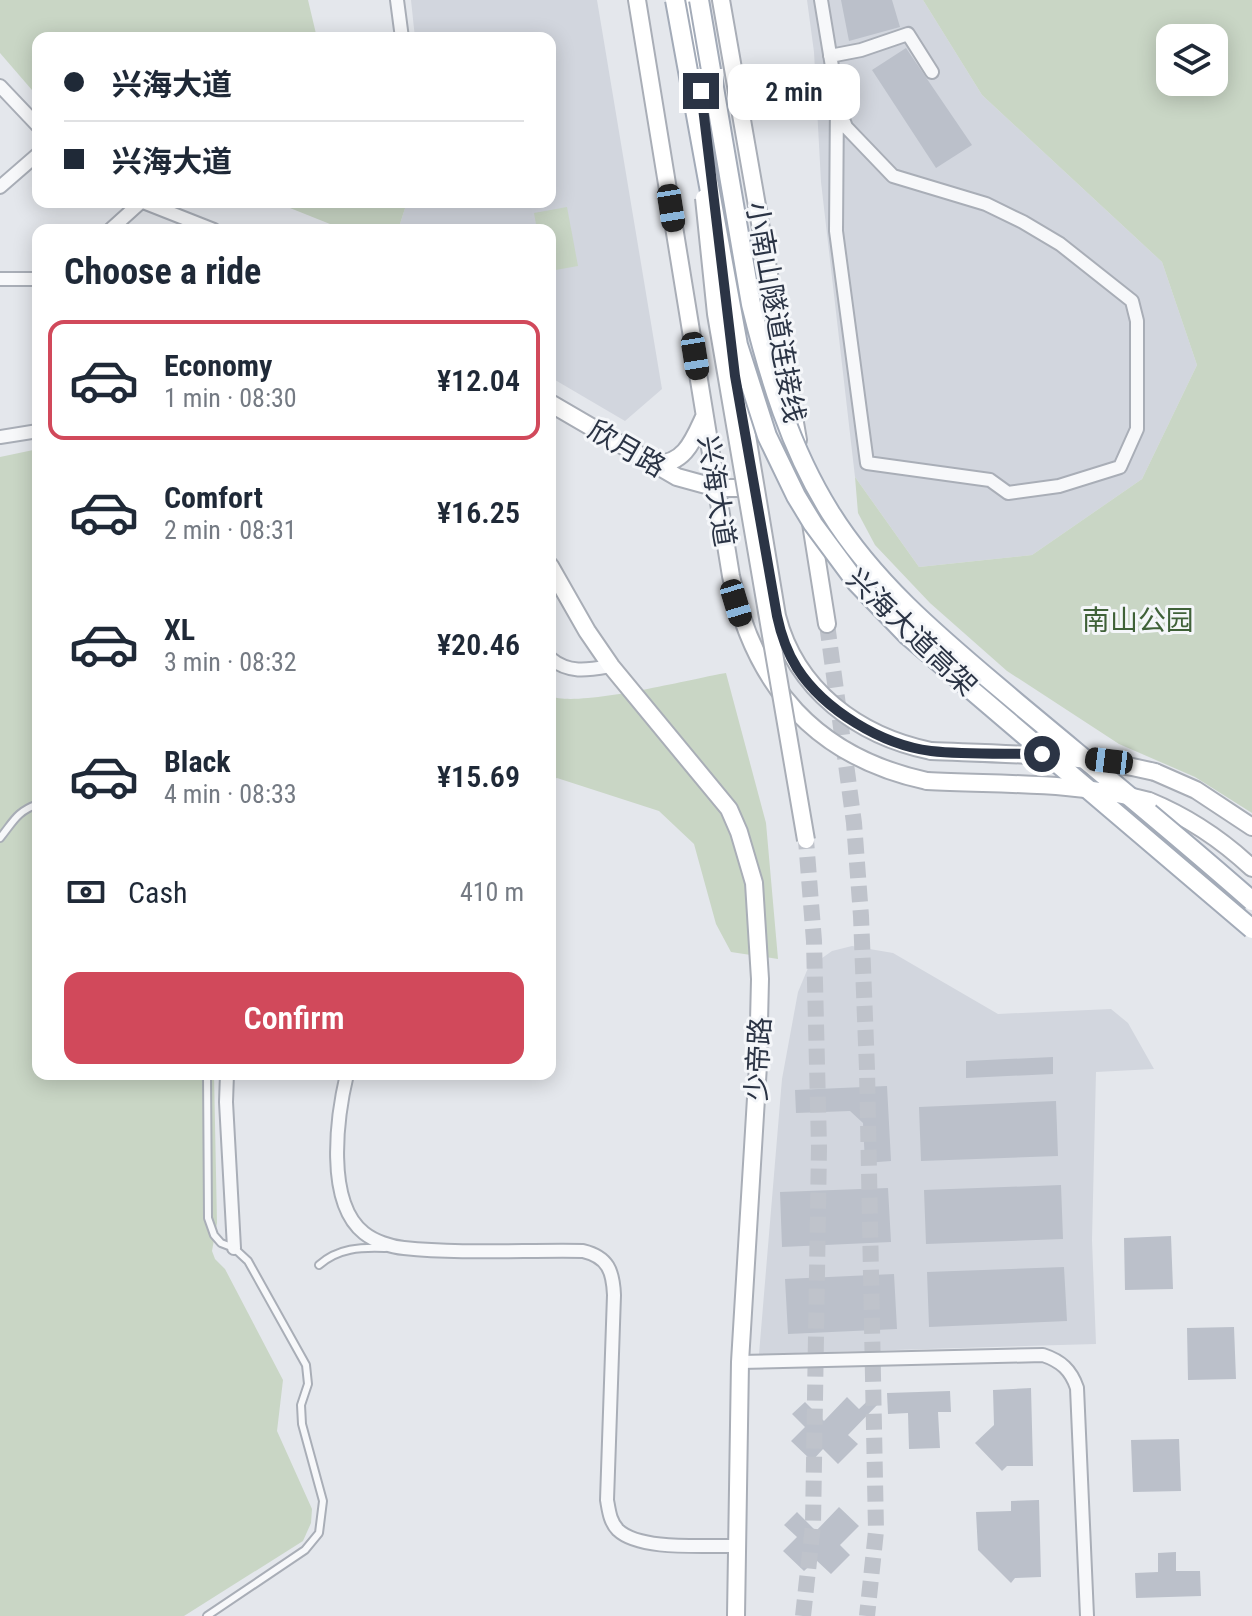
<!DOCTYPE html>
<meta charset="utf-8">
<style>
body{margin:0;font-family:"Roboto Condensed","Noto Sans SC",sans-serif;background:#f2f2f3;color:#1f2937;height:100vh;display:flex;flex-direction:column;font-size:30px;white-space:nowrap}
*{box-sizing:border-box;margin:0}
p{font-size:26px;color:#747a83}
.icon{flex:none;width:44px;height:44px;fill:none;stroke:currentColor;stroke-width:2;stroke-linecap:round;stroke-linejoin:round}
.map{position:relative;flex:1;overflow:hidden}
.sheet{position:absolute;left:32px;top:224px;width:524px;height:856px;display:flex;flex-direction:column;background:#fff;border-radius:16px;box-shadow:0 4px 20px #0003}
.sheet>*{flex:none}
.top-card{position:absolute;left:32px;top:32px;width:524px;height:176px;border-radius:16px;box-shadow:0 4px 20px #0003;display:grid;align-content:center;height:176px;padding:0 32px;background:#fff}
.buttons{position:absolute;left:1156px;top:24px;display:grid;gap:16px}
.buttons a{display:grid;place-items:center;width:72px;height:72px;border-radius:16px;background:#fff;box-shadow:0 4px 20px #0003;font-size:40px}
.end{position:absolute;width:36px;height:36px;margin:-18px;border:10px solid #2b3445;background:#fff;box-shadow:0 0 0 4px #fff}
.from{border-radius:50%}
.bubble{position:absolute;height:56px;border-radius:16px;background:#fff;box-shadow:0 4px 20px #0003;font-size:26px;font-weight:600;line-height:56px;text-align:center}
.car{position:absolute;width:24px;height:48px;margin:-24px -12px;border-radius:10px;box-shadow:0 0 6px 2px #0007;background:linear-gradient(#222 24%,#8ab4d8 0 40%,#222 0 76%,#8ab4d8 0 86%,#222 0)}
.top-card b{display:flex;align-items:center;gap:28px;height:76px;font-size:30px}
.top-card b+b{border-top:2px solid #e0e1e3}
.top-card i{width:20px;height:20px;background:#1f2937}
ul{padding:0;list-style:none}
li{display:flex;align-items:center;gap:24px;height:120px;margin:0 16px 12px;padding:0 16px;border:4px solid transparent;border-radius:16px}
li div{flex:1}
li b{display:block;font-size:30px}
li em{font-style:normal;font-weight:600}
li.on{border-color:#d1495b}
li>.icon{width:72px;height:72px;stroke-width:1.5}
h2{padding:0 32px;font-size:36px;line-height:96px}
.pay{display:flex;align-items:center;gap:20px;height:88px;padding:0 32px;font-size:30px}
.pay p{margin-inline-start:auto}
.cta{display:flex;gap:16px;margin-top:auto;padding:16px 32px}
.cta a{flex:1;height:92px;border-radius:16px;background:#d1495b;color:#fff;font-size:32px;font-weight:600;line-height:92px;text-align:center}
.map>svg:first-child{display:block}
.built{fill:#d2d6de}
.green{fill:#c9d6c5;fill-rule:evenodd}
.building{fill:#bbc0ca}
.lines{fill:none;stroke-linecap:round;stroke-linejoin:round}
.secondary-tunnel{stroke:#bfc3cb;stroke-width:16;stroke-dasharray:16 8;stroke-linecap:butt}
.lane-casing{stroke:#a9aeb7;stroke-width:10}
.street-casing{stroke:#a9aeb7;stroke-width:16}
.secondary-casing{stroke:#a9aeb7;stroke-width:20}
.lane{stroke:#f7f8fa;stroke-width:6}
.street{stroke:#f7f8fa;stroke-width:12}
.secondary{stroke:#fff;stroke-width:16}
.secondary-bridge-casing{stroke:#a9aeb7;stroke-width:20;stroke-linecap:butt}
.primary-bridge-casing{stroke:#a3abb8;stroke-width:22;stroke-linecap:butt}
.secondary-bridge{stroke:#fff;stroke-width:16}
.primary-bridge{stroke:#fff;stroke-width:18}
.route{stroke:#2b3445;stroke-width:10}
.labels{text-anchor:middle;stroke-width:6;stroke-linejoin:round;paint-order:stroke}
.street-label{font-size:28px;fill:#2b3445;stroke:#f4f6f9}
.park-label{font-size:28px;fill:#3f6138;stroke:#f4f6f9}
</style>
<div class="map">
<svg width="1252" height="1616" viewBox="0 0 1252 1616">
<rect width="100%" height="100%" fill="#e4e7ec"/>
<path class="built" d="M411,0H597L662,389L625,421L550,377V230H398L407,202H550V38H415Z
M807,0H923L982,95L1162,262L1197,365L1142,479L1032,555L919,567L855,477L821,182L814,52Z
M852,946L893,953L998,1014L1111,1009L1128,1023L1154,1069L1096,1072L1092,1240L1096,1344L759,1354L782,1079L798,992L808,968L832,951Z"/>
<path class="green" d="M0,0H308L317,38H38V97L0,53Z
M923,0H1252V813L1195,777L1119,744L1007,671L930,603L875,545L858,513L855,477L919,567L1032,555L1142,479L1197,365L1162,262L982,95ZM1170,38H1214V82H1170Z
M275,202H407L398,230H345Z
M567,207L578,266L550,271V230H537L534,213Z
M38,449V1074H214L217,1223L212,1251L215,1259L225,1269L283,1380L277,1431L312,1509L311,1523L303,1541L184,1616H0V457Z
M726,673L766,823L778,959L731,952L716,924L694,844L659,811L557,778L550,780V696C578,708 690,679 726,673Z"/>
<path class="building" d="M841,0H892L900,27L849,41Z
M906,48L972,145L936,168L872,70Z
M1053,1057V1074L966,1078V1061Z
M887,1086L891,1161L865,1163L863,1123L850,1111L796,1113L795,1090Z
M1056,1101L1058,1156L921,1161L919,1107Z
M1061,1185L1063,1239L926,1244L924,1190Z
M888,1188L891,1242L782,1247L780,1192Z
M1171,1236L1173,1289L1125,1290L1124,1238Z
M1064,1267L1067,1321L929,1327L927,1272Z
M894,1274L897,1329L788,1334L785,1279Z
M1234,1327L1236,1379L1188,1380L1187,1328Z
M1031,1388L1033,1466H1007L1002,1471L975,1443L994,1425L993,1390Z
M950,1391L951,1412H938L940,1448L909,1449L908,1413L888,1414L887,1393Z
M875,1394L881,1401L848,1435L858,1444L838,1464L823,1449L812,1461L791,1441L805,1427L792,1414L805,1402L824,1421L847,1397L859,1409Z
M1179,1439L1181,1491L1133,1492L1131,1440Z
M1039,1500L1041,1577L1015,1578L1011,1583L978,1550L976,1512L1011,1511V1501Z
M839,1507L859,1526L840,1545L850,1555L831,1574L816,1560L804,1571L783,1551L797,1537L784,1525L797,1512L816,1531Z
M1176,1552V1571H1200L1201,1596L1136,1598L1135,1573L1158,1572V1553Z"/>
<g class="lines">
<path class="secondary-tunnel" d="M827,624L854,823L861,916L867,1069L876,1531L867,1616
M803,1616L813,1525L819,1147L814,941L806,840"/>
<g class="lane-casing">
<path id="lane" d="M0,838C14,821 16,812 38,804
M207,1074L208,1218L214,1235L221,1243L234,1248L248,1261L306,1365L308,1384L301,1405L302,1424L323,1501L319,1533L305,1550L207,1616
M319,1265C338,1248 361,1247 385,1248"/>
</g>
<g class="street-casing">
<path id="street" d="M397,0L402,38
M821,0L839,109L846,127L893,176L986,204L1023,222L1060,244L1132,301L1137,321V429L1120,467L1059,486L1008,493L990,480L867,463L836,231L837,99
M830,56L861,50L908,34L932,72
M0,86L38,126
M0,187L38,154
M143,202L214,230
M110,230L141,202
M0,279H38
M0,437L38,431
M550,658C569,674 588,670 611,666
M227,1074L226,1102L234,1248
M347,1074C337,1116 325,1202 364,1233C374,1241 391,1247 404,1248C460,1254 525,1250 583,1251C608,1257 613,1271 614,1295L607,1500C609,1511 610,1522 618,1530C640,1551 705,1545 736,1546
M740,1362L1043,1355C1061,1361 1071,1370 1077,1388L1087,1616"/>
</g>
<g class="secondary-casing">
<path id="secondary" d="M637,0L731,576C754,687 816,757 927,781
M686,0L704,117
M721,0L798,440
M731,339L777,616C796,690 858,736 931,751
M550,403L677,477L717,488H754
M654,464C684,465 693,441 704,417
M802,467L827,624
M550,566L587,631L611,666L729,809L739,832L754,883L760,979L758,1065L740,1362L736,1616
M1155,772L1196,790L1252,827
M1149,801C1188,817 1221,839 1252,868"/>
</g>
<use href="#lane" class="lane"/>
<use href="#street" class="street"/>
<use href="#secondary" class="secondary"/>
<g class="secondary-bridge-casing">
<path id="secondary-bridge" d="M704,198L716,314L806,840
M931,751C1007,754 1080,754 1155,772
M927,781C1002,785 1076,781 1149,801"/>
</g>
<g class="primary-bridge-casing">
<path id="primary-bridge" d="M675,0L738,345L767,436L796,496L813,524L856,582L908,636L1252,929
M699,0L751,304C769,377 790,448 830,512C877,588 949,645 1016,702C1095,768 1175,833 1252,901"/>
</g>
<use href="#secondary-bridge" class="secondary-bridge"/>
<use href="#primary-bridge" class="primary-bridge"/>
</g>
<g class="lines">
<path class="route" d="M701,91L735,376L777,616C781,635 787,652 797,668C824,710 882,745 931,751C967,755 1005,753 1042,754"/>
</g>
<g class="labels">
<g class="street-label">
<text transform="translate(776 312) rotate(80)" y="10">小南山隧道连接线</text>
<text transform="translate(627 448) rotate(30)" y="10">欣月路</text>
<text transform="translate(717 491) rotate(81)" y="10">兴海大道</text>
<text transform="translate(912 632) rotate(44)" y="10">兴海大道高架</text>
<text transform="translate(758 1059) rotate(-87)" y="10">少帝路</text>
</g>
<g class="park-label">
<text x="1138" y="630">南山公园</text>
</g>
</g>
</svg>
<div class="buttons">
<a><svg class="icon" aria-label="layers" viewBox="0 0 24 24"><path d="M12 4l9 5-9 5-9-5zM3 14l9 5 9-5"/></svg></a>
</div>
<i class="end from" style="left:1042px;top:754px"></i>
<i class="end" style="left:701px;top:91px"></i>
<div class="bubble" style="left:728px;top:64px;width:132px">2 min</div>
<i class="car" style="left:671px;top:208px;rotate:171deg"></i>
<i class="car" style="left:695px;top:356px;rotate:171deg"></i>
<i class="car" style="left:736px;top:603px;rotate:163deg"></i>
<i class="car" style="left:1109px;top:761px;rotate:277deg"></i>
<div class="top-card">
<b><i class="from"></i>兴海大道</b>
<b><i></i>兴海大道</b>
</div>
<section class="sheet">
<h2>Choose a ride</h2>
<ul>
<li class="on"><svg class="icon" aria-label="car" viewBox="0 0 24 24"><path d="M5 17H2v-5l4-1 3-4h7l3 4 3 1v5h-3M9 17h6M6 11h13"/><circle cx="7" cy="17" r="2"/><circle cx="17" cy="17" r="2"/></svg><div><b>Economy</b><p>1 min · 08:30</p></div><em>¥12.04</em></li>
<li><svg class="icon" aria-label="car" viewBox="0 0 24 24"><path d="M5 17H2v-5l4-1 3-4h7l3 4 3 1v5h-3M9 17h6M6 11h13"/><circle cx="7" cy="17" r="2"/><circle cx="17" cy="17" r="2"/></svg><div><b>Comfort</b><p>2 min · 08:31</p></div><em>¥16.25</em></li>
<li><svg class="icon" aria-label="car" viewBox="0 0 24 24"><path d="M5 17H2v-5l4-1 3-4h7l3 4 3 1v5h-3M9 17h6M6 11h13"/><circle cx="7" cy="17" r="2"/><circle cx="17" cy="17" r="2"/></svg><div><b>XL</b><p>3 min · 08:32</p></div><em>¥20.46</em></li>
<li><svg class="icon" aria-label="car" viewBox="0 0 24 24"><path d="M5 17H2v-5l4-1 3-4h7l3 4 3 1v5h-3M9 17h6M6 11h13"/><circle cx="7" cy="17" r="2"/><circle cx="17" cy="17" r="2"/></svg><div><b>Black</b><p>4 min · 08:33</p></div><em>¥15.69</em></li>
</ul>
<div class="pay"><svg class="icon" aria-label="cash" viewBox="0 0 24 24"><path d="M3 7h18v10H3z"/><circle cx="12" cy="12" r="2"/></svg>Cash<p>410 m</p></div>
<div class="cta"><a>Confirm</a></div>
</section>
</div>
